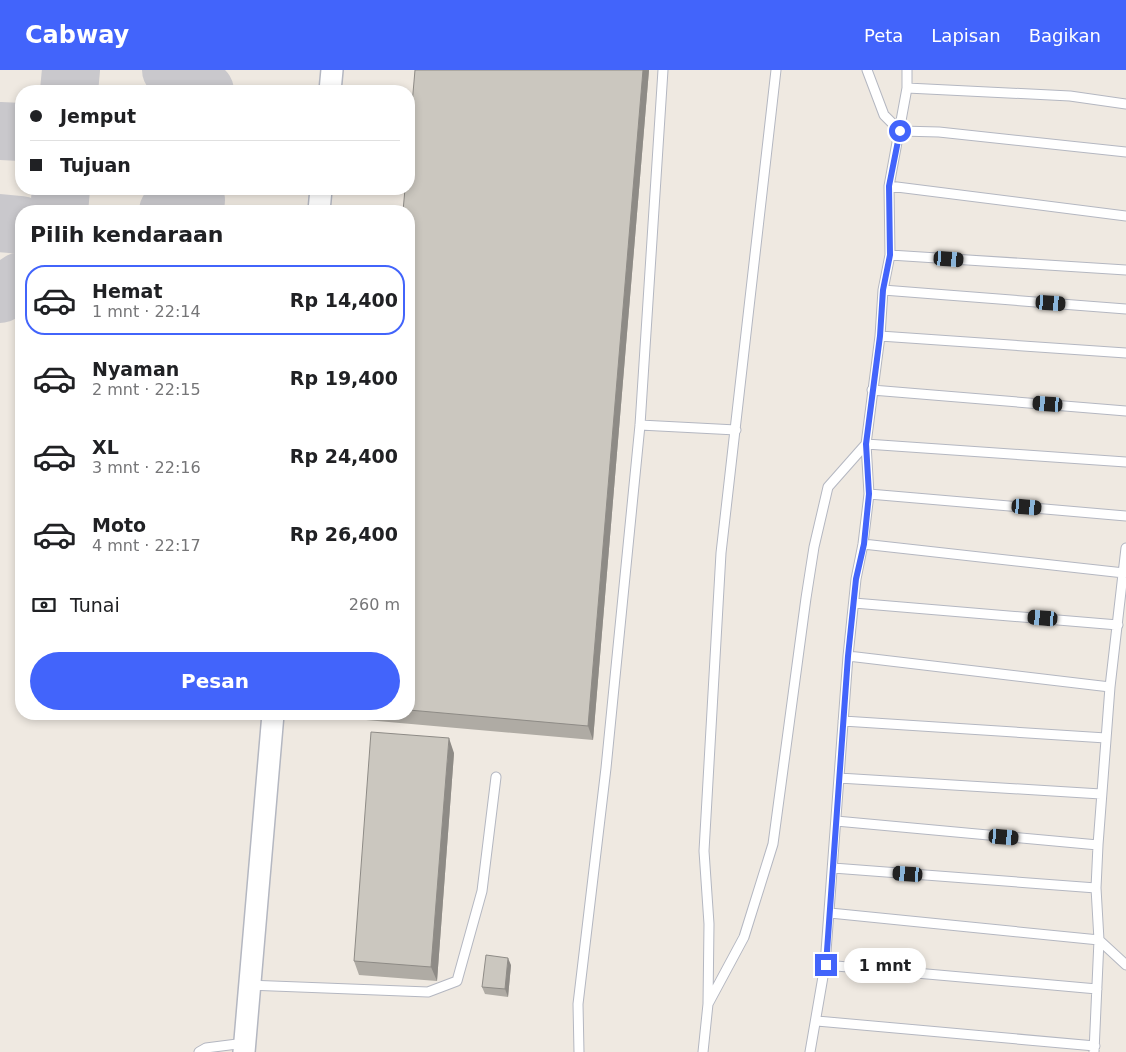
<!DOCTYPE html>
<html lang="id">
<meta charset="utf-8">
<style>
body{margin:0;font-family:"DejaVu Sans",sans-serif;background:#f2f2f2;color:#202124;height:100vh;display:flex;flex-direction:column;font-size:19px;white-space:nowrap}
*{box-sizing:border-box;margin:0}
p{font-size:16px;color:#757577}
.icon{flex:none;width:28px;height:28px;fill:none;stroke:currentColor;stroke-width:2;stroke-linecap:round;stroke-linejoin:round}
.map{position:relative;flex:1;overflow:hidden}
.drawer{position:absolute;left:15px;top:135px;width:400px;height:515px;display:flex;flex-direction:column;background:#fff;border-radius:20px;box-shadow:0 2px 8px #0003}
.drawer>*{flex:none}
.banner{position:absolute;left:15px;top:15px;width:400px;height:110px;border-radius:20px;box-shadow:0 2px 8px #0003;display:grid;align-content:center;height:110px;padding:0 15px;background:#fff}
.end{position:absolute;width:22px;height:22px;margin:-11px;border:6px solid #4264fb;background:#fff;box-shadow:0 0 0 2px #fff}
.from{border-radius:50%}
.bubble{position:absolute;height:35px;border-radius:18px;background:#fff;box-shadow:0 2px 8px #0003;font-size:16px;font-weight:700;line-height:35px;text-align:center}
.car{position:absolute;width:15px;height:30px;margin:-15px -8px;border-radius:6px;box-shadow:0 0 4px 1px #0007;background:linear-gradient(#222 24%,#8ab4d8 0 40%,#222 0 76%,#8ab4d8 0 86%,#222 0)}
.banner b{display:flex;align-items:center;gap:18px;height:48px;font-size:19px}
.banner b+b{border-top:1px solid #e0e0e0}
.banner i{width:12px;height:12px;background:#202124}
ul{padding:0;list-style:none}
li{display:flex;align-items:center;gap:15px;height:70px;margin:0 10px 8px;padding:0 5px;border:2px solid transparent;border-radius:20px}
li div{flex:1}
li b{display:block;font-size:19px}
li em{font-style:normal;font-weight:700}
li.on{border-color:#4264fb}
li>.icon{width:45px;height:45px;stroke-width:1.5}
h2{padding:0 15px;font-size:22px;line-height:60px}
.pay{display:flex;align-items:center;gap:12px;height:55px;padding:0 15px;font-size:19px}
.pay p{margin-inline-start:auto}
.action{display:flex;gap:10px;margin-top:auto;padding:10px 15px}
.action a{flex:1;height:58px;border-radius:30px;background:#4264fb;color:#fff;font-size:20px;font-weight:700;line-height:58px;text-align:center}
header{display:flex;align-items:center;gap:30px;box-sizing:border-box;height:70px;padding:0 25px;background:#4264fb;color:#fff}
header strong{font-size:24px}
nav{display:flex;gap:28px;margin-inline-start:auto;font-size:18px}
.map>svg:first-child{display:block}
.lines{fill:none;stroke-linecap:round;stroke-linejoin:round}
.taxiway{stroke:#c9c8cc;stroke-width:58}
.service-casing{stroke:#b4b7c1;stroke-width:11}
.tertiary-casing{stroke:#b4b7c1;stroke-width:24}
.service{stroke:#fff;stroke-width:9}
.tertiary{stroke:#fff;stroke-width:21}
.wall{fill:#afaba4}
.shaded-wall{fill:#8e8b86}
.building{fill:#cbc7bf;stroke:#8e8b86}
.route{stroke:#4264fb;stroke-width:6}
</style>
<header>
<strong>Cabway</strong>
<nav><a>Peta</a><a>Lapisan</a><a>Bagikan</a></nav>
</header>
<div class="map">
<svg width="1126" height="982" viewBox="0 0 1126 982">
<rect width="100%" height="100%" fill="#efe9e1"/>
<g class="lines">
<path class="taxiway" d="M171,0L188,17L205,21
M69,21L71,0
M0,61L21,62
M59,141L61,119
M168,141L189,131L196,130
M0,153L21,155
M0,224L21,211"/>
<g class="service-casing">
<path id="service" d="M867,0L884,45L900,61L939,62L1126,82
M907,18L1070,26L1126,34
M889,116L1126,146
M890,185L1126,200
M883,220L1126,239
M880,266L1126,283
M872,320L1126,341
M640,355L736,360
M866,374L1126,392
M869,424L1126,446
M863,474L1124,503
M854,533L1118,555
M848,586L1110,617
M843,651L1106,668
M839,708L1101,724
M836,751L1098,775
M833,798L1096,818
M830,843L1099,870L1126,895
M825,895L1097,919
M249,915L428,922L457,911L482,821L496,707
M708,934L709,854L704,781L721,483L776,0
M817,951L1095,976
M199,982L206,978L245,973
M579,982L578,934L606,698L640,355L663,0
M703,982L708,934L744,867L773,774L806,528L814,477L828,417L866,374
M810,982L825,895L848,586L856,509L863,474L869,424L866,374L880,266L883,220L890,185L889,116L907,18V0
M1094,982L1099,870L1096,818L1098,775L1110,617L1126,478"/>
</g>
<g class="tertiary-casing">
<path id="tertiary" d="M330,21L332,0
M319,141L321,119
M244,982L273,644"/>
</g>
<use href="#service" class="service"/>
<use href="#tertiary" class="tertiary"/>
</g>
<path class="wall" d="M415,0H649L593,670L366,650L364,644H409V141Z
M454,683L437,911L359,905L354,891Z
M511,895L508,927L485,924L482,917Z"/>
<path class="shaded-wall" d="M643,0H649L593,670L588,656Z
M449,668L454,683L437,911L431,897Z
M508,888L511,895L508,927L505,919Z"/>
<path class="building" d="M415,0H643L588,656L409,640V141H403L405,119H409V69Z
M371,662L449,668L431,897L354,891Z
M486,885L508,888L505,919L482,917Z"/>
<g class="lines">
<path class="route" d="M826,895L848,586L856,509L864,474L869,424L866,374L880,266L883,220L890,185L889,116L900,61"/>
</g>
</svg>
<i class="end from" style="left:900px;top:61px"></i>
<i class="end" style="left:826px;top:895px"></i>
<div class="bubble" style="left:844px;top:878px;width:82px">1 mnt</div>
<i class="car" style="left:949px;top:189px;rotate:94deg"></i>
<i class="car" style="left:1051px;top:233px;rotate:94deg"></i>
<i class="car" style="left:1048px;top:334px;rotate:274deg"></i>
<i class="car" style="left:1027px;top:437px;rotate:95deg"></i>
<i class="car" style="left:1043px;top:548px;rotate:275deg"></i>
<i class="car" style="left:1004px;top:767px;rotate:95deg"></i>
<i class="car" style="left:908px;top:804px;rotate:274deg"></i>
<div class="banner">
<b><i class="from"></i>Jemput</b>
<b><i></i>Tujuan</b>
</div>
<section class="drawer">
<h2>Pilih kendaraan</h2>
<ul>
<li class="on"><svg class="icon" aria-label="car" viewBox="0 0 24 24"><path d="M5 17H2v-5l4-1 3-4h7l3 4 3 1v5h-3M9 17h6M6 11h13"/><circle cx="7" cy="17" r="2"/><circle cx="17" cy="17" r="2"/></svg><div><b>Hemat</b><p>1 mnt · 22:14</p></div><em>Rp 14,400</em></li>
<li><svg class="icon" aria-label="car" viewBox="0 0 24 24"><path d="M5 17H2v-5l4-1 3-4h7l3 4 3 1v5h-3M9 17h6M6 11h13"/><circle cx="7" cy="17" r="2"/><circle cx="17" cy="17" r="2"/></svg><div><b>Nyaman</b><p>2 mnt · 22:15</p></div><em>Rp 19,400</em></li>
<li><svg class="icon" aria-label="car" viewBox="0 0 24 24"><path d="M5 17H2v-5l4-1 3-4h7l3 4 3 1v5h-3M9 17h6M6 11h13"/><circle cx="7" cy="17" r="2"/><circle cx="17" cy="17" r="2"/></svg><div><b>XL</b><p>3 mnt · 22:16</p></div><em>Rp 24,400</em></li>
<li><svg class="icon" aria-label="car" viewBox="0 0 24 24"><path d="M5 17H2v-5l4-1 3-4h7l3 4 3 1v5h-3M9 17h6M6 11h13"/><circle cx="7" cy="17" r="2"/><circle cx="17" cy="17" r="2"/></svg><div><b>Moto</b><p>4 mnt · 22:17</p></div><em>Rp 26,400</em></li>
</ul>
<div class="pay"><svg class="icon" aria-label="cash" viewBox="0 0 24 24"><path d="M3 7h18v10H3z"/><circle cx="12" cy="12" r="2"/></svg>Tunai<p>260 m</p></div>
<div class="action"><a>Pesan</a></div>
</section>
</div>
